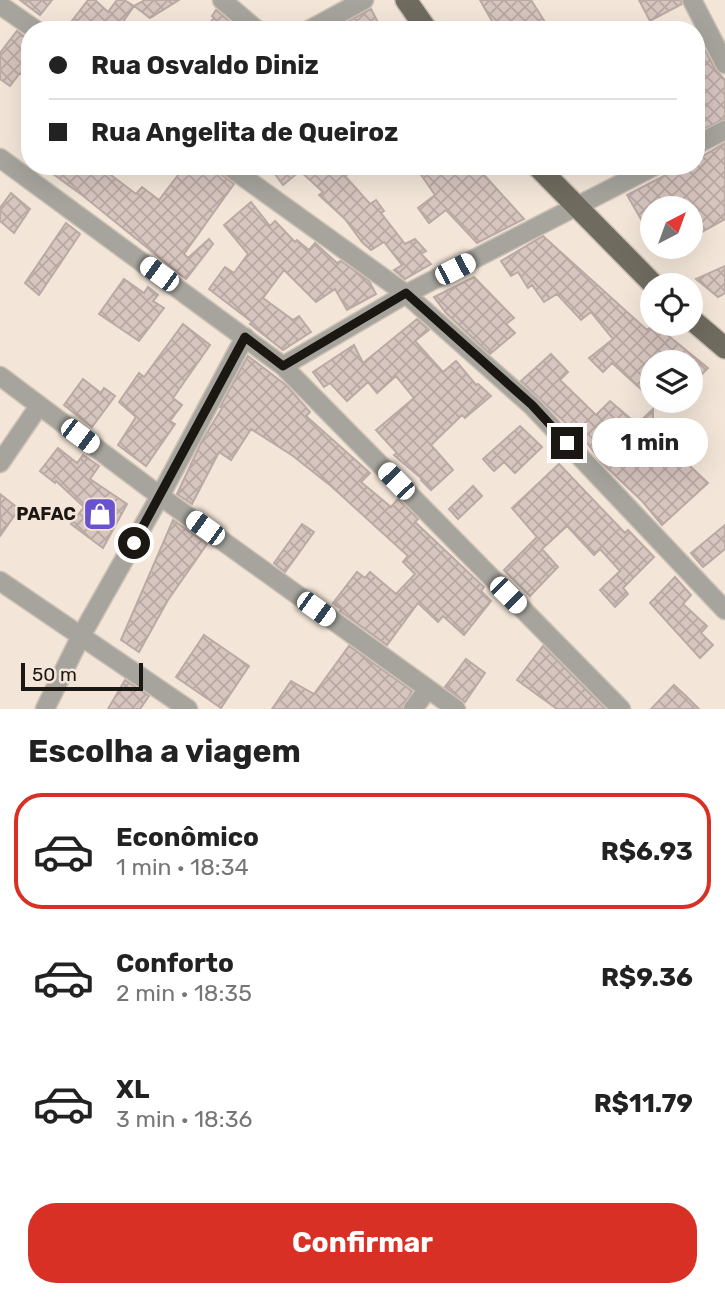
<!DOCTYPE html>
<html lang="pt">
<meta charset="utf-8">
<style>
body{margin:0;font-family:Rubik,sans-serif;background:#f2f2f2;color:#222;height:100vh;display:flex;flex-direction:column;font-size:26px;white-space:nowrap}
*{box-sizing:border-box;margin:0}
p{font-size:23px;color:#767676}
.icon{flex:none;width:38px;height:38px;fill:none;stroke:currentColor;stroke-width:2;stroke-linecap:round;stroke-linejoin:round}
.map{position:relative;height:709px;overflow:hidden}
.sheet{display:flex;flex-direction:column;background:#fff;flex:1}
.sheet>*{flex:none}
.top-card{position:absolute;left:21px;top:21px;width:684px;height:154px;border-radius:28px;box-shadow:0 7px 28px #0002;display:grid;align-content:center;height:154px;padding:0 28px;background:#fff}
.needle{width:46px;rotate:41deg}
.buttons{position:absolute;left:640px;top:196px;display:grid;gap:14px}
.buttons a{display:grid;place-items:center;width:63px;height:63px;border-radius:50%;background:#fff;box-shadow:0 7px 28px #0002;font-size:35px}
.scale{position:absolute;left:21px;bottom:18px;width:122px;box-sizing:border-box;padding-left:7px;border:4px solid #1b1712;border-top:0;font-size:19px;line-height:24px;white-space:nowrap;color:#1b1712;-webkit-text-stroke:5px #f3e6d9;paint-order:stroke}
.end{position:absolute;width:32px;height:32px;margin:-16px;border:9px solid #1b1712;background:#fff;box-shadow:0 0 0 4px #fff}
.from{border-radius:50%}
.bubble{position:absolute;height:49px;border-radius:24px;background:#fff;box-shadow:0 7px 28px #0002;font-size:23px;font-weight:700;line-height:49px;text-align:center}
.car{position:absolute;width:21px;height:42px;margin:-21px -10px;border-radius:9px;box-shadow:0 0 5px 2px #0007;background:linear-gradient(#fff 24%,#345 0 40%,#fff 0 76%,#345 0 86%,#fff 0)}
.top-card b{display:flex;align-items:center;gap:24px;height:66px;font-size:26px}
.top-card b+b{border-top:2px solid #e0e0e0}
.top-card i{width:18px;height:18px;background:#222}
ul{padding:0;list-style:none}
li{display:flex;align-items:center;gap:21px;height:116px;margin:0 14px 10px;padding:0 14px;border:4px solid transparent;border-radius:28px}
li div{flex:1}
li b{display:block;font-size:26px}
li em{font-style:normal;font-weight:700}
li.current{border-color:#d93025}
li>.icon{width:63px;height:63px;stroke-width:1.5}
h2{padding:0 28px;font-size:32px;line-height:84px}
.primary-button{display:flex;gap:14px;margin-top:auto;padding:14px 28px}
.primary-button a{flex:1;height:80px;border-radius:28px;background:#d93025;color:#fff;font-size:28px;font-weight:700;line-height:80px;text-align:center}
.map>svg:first-child{display:block}
.building{fill:url(#building-cross-hatch);stroke:#bba9a3;stroke-width:2}
.lines{fill:none;stroke-linecap:round;stroke-linejoin:round}
.minor-casing{stroke:#ccc1b5;stroke-width:21}
.major-casing{stroke:#ccc1b5;stroke-width:24}
.minor{stroke:#a6a49d;stroke-width:18}
.major{stroke:#6f6b5f;stroke-width:21}
.route{stroke:#1b1712;stroke-width:9}
.labels{text-anchor:middle;stroke-width:5;stroke-linejoin:round;paint-order:stroke}
.poi-label{font-size:18px;font-weight:bold;fill:#1b1712;stroke:#f3e6d9;text-anchor:end}
</style>
<div class="map">
<svg width="725" height="709" viewBox="0 0 725 709">
<defs>
<pattern id="building-cross-hatch" width="8" height="8" patternUnits="userSpaceOnUse" patternTransform="scale(1.75)"><rect width="8" height="8" fill="#d7c5bf"/><path d="M0 0l8 8M0 8l8-8" fill="none" stroke="#b8a8a3"/></pattern>
</defs>
<rect width="100%" height="100%" fill="#f3e6d9"/>
<path class="building" d="M20,0H52L40,15Z
M88,0H95L108,12L117,0H124L134,6L117,30H65Z
M145,0H179L150,18L134,6Z
M480,0H531L550,30H497Z
M639,0H681L682,4L650,21Z
M371,9L382,30H333L369,10Z
M216,10L239,30H204L214,18L212,16Z
M17,31L30,41V80L20,73L10,86L0,79V53Z
M696,34L715,69L725,80V119L699,131L696,126Z
M725,143V219L691,238V208H653V240L627,195L683,166H696V160Z
M42,166H99L136,194L142,187L159,200L185,166H210L234,184L184,254L188,258L209,239L213,244L186,279L82,195Z
M269,166H359L345,176L370,204L376,200L384,211L381,213L405,244L415,239L426,251L421,254L431,264L405,279L394,270L402,265L384,242L371,250L362,242L345,219L319,195L323,192L300,171L283,185Z
M415,166H476L524,219L477,243L446,210L429,223L418,208L435,195Z
M11,193L30,209L14,233L0,221V208Z
M251,202L270,226L275,221L295,242L297,240L309,250L315,243L337,263L341,261L369,281L376,294L347,310L335,289L316,302L284,270L263,298L293,320L299,316L311,332L283,350L250,324L252,322L209,289L225,267L234,273L248,254L224,225Z
M66,223L80,234L39,295L25,283Z
M543,236L647,330L654,324L708,368L691,385V362H653V400L612,363L603,372L589,358L613,339L591,312L581,320L557,294L544,302L532,285L528,288L518,272L511,276L501,261Z
M725,266V293L718,297L696,279Z
M474,277L514,318L506,324L515,333L490,354L446,313L434,297Z
M124,279L144,293L148,287L158,295L153,301L164,308L139,341L99,314Z
M417,319L429,330L415,341L443,372L456,361L476,385L478,384L491,396L465,418L462,415L431,445L453,470L431,490L421,480L422,479L394,455L397,453L376,430L414,398L396,376L377,393L368,382L347,401L330,383L324,387L313,372L354,345L363,363Z
M183,324L210,345L173,398L182,405L170,421L175,424L146,466L118,445L136,417L119,402L139,373L144,377Z
M551,354L568,372L560,380L596,415L610,401L637,424L653,409V431L708,483L662,525L642,501L600,461L588,444L521,381Z
M248,356L287,386L310,412L306,416L370,473L361,482L391,507L398,499L418,519L415,522L484,587L481,591L491,601L464,635L443,616L438,622L418,603L387,645L340,611L341,609L333,603L357,572L365,578L370,572L396,594L415,574L403,562L408,556L331,486L293,456L251,429L231,460L219,452L192,504L177,494L202,441L222,408L220,407Z
M83,379L101,393L104,388L115,396L92,427L64,405Z
M520,426L542,447L515,473L504,462L494,471L483,459Z
M58,448L77,463L83,455L99,466L90,479L127,504L103,548L71,524L84,507L56,481L55,483L40,471Z
M559,464L625,533L628,530L654,557L623,588L628,594L615,607L600,590L620,571L600,549L594,555L567,526L542,549L558,567L530,596L504,570L537,537L512,508Z
M473,486L482,496L458,519L449,509Z
M0,494L19,509L0,536Z
M173,520L207,544L168,600L139,652L121,640Z
M302,524L314,532L285,572L274,563Z
M725,525V549L703,567L691,553Z
M675,577L691,595L683,604L707,626L701,633L713,645L700,658L650,603Z
M204,635L249,666L221,708L176,677Z
M349,646L412,691L402,709H272L291,681L314,694Z
M543,646L605,709H557L517,680Z
M466,659L485,673L465,702L445,687Z
M125,680L149,696L140,709H108Z
M674,685L686,696L699,709H651Z"/>
<g class="lines">
<g class="minor-casing">
<path id="minor" d="M222,0L257,30
M692,0L725,64
M0,5L36,30
M309,30L364,0
M696,145L725,130
M0,158L283,366L621,709
M228,166L406,294L532,406L725,610
M283,366L406,294L655,166
M0,376L160,496L456,709
M0,463L39,406
M0,581L188,709
M45,709L81,636L160,496L245,337
M413,709L428,689"/>
</g>
<g class="major-casing">
<path id="major" d="M406,0L427,30
M537,166L654,285
M691,319L725,348"/>
</g>
<use href="#minor" class="minor"/>
<use href="#major" class="major"/>
</g>
<g class="lines">
<path class="route" d="M134,543L245,337L283,366L406,293L532,405L567,443"/>
</g>
<defs>
<g id="shop-square" transform="scale(1.75)"><rect x="-9" y="-9" width="18" height="18" rx="4" fill="#6953cd" stroke="#f3e6d9"/><path d="M-5-2.5h2.3a2.7 3.5 0 0 1 5.4 0H5L5.5 6h-11ZM-1.5-2.5h3a1.5 2.3 0 0 0-3 0Z" fill="#fff"/></g>
</defs>
<g fill-rule="evenodd">
<use href="#shop-square" x="100" y="514"/>
</g>
<g class="labels">
<g class="poi-label">
<text x="76" y="520">PAFAC</text>
</g>
</g>
</svg>
<div class="buttons">
<a><svg class="needle" viewBox="-14 -14 28 28"><path d="M0-13l5 13h-10z" fill="#e53935"/><path d="M0 13l5-13h-10z" fill="#767676"/></svg></a>
<a><svg class="icon" aria-label="locate" viewBox="0 0 24 24"><circle cx="12" cy="12" r="6"/><path d="M12 2v4M12 18v4M2 12h4M18 12h4"/></svg></a>
<a><svg class="icon" aria-label="layers" viewBox="0 0 24 24"><path d="M12 4l9 5-9 5-9-5zM3 14l9 5 9-5"/></svg></a>
</div>
<div class="scale">50 m</div>
<i class="end from" style="left:134px;top:543px"></i>
<i class="end" style="left:567px;top:443px"></i>
<div class="bubble" style="left:592px;top:418px;width:116px">1 min</div>
<i class="car" style="left:455px;top:269px;rotate:63deg"></i>
<i class="car" style="left:159px;top:274px;rotate:306deg"></i>
<i class="car" style="left:80px;top:436px;rotate:127deg"></i>
<i class="car" style="left:396px;top:481px;rotate:316deg"></i>
<i class="car" style="left:205px;top:528px;rotate:306deg"></i>
<i class="car" style="left:508px;top:595px;rotate:135deg"></i>
<i class="car" style="left:316px;top:609px;rotate:126deg"></i>
<div class="top-card">
<b><i class="from"></i>Rua Osvaldo Diniz</b>
<b><i></i>Rua Angelita de Queiroz</b>
</div>
</div>
<section class="sheet">
<h2>Escolha a viagem</h2>
<ul>
<li class="current"><svg class="icon" aria-label="car" viewBox="0 0 24 24"><path d="M5 17H2v-5l4-1 3-4h7l3 4 3 1v5h-3M9 17h6M6 11h13"/><circle cx="7" cy="17" r="2"/><circle cx="17" cy="17" r="2"/></svg><div><b>Econômico</b><p>1 min · 18:34</p></div><em>R$6.93</em></li>
<li><svg class="icon" aria-label="car" viewBox="0 0 24 24"><path d="M5 17H2v-5l4-1 3-4h7l3 4 3 1v5h-3M9 17h6M6 11h13"/><circle cx="7" cy="17" r="2"/><circle cx="17" cy="17" r="2"/></svg><div><b>Conforto</b><p>2 min · 18:35</p></div><em>R$9.36</em></li>
<li><svg class="icon" aria-label="car" viewBox="0 0 24 24"><path d="M5 17H2v-5l4-1 3-4h7l3 4 3 1v5h-3M9 17h6M6 11h13"/><circle cx="7" cy="17" r="2"/><circle cx="17" cy="17" r="2"/></svg><div><b>XL</b><p>3 min · 18:36</p></div><em>R$11.79</em></li>
</ul>
<div class="primary-button"><a>Confirmar</a></div>
</section>
